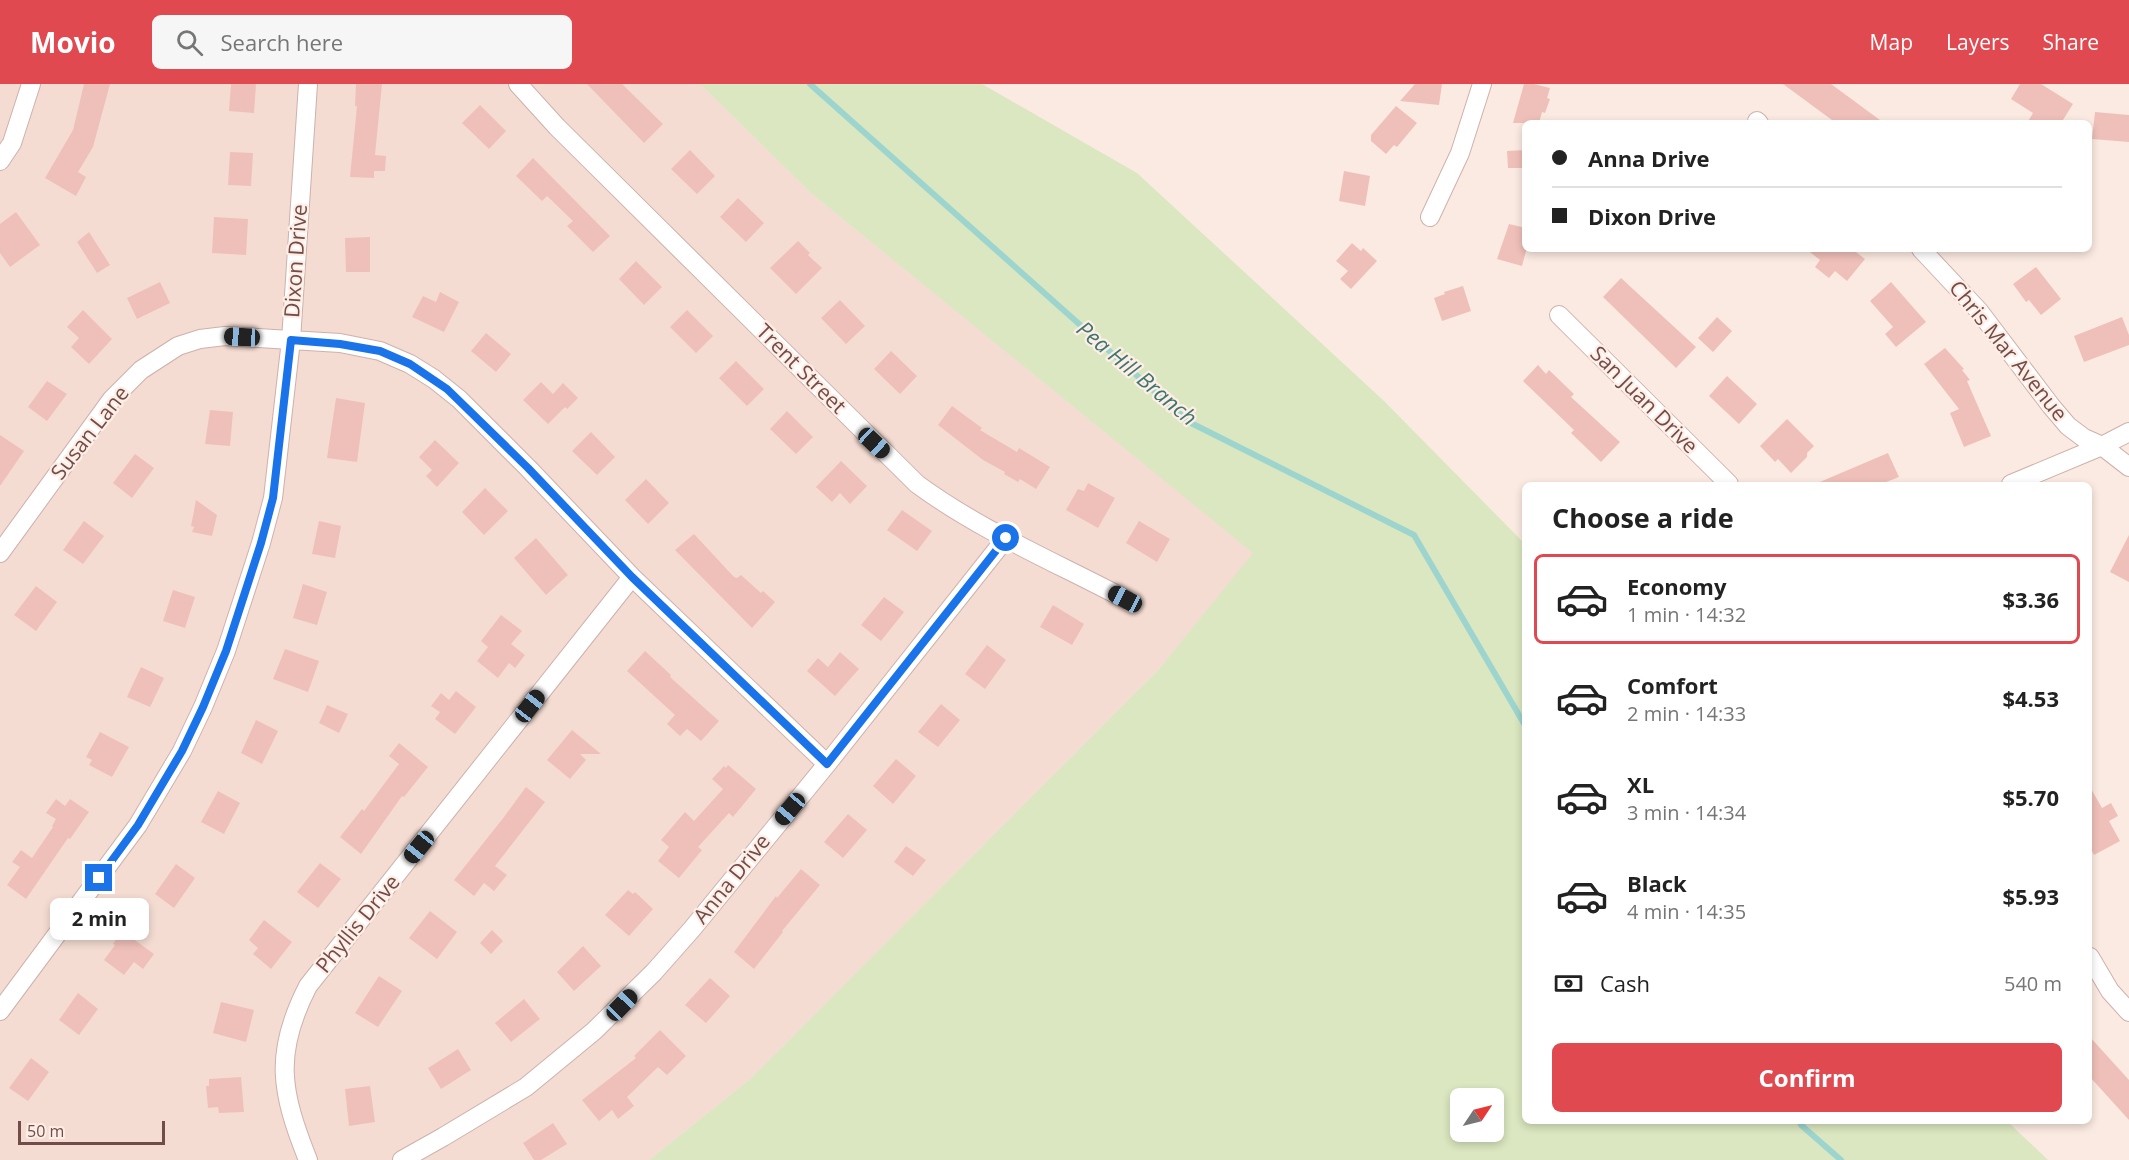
<!DOCTYPE html>
<meta charset="utf-8">
<style>
body{margin:0;font-family:"Open Sans",sans-serif;background:#f6f6f6;color:#222;height:100vh;display:flex;flex-direction:column;font-size:22px;white-space:nowrap}
*{box-sizing:border-box;margin:0}
p{font-size:20px;color:#767676}
.icon{flex:none;width:33px;height:33px;fill:none;stroke:currentColor;stroke-width:2;stroke-linecap:round;stroke-linejoin:round}
.map{position:relative;flex:1;overflow:hidden}
.sheet{position:absolute;left:1522px;top:398px;width:570px;height:642px;display:flex;flex-direction:column;background:#fff;border-radius:9px;box-shadow:0 3px 9px #0003}
.sheet>*{flex:none}
.top-card{position:absolute;left:1522px;top:36px;width:570px;height:132px;border-radius:9px;box-shadow:0 3px 9px #0003;display:grid;align-content:center;height:132px;padding:0 30px;background:#fff}
.needle{width:39px;rotate:55deg}
.fabs{position:absolute;left:1450px;top:1004px;display:grid;gap:12px}
.fabs a{display:grid;place-items:center;width:54px;height:54px;border-radius:9px;background:#fff;box-shadow:0 3px 9px #0003;font-size:30px}
.scale{position:absolute;left:18px;bottom:15px;width:147px;box-sizing:border-box;padding-left:6px;border:3px solid #714c49;border-top:0;font-size:16px;line-height:21px;white-space:nowrap;color:#714c49;-webkit-text-stroke:4px #feeee6;paint-order:stroke}
.end{position:absolute;width:27px;height:27px;margin:-14px;border:8px solid #1a73e8;background:#fff;box-shadow:0 0 0 3px #fff}
.from{border-radius:50%}
.bubble{position:absolute;height:42px;border-radius:9px;background:#fff;box-shadow:0 3px 9px #0003;font-size:20px;font-weight:700;line-height:42px;text-align:center}
.car{position:absolute;width:18px;height:36px;margin:-18px -9px;border-radius:8px;box-shadow:0 0 4px 2px #0007;background:linear-gradient(#222 24%,#8ab4d8 0 40%,#222 0 76%,#8ab4d8 0 86%,#222 0)}
.top-card b{display:flex;align-items:center;gap:21px;height:57px;font-size:22px}
.top-card b+b{border-top:2px solid #e0e0e0}
.top-card i{width:15px;height:15px;background:#222}
ul{padding:0;list-style:none}
li{display:flex;align-items:center;gap:18px;height:90px;margin:0 12px 9px;padding:0 18px;border:3px solid transparent;border-radius:9px}
li div{flex:1}
li b{display:block;font-size:22px}
li em{font-style:normal;font-weight:700}
li.active{border-color:#e14950}
li>.icon{width:54px;height:54px;stroke-width:1.5}
h2{padding:0 30px;font-size:27px;line-height:72px}
.pay{display:flex;align-items:center;gap:15px;height:66px;padding:0 30px;font-size:22px}
.pay p{margin-inline-start:auto}
.cta{display:flex;gap:12px;margin-top:auto;padding:12px 30px}
.cta a{flex:1;height:69px;border-radius:9px;background:#e14950;color:#fff;font-size:24px;font-weight:700;line-height:69px;text-align:center}
header{display:flex;align-items:center;gap:36px;box-sizing:border-box;height:84px;padding:0 30px;background:#e14950;color:#fff}
header strong{font-size:28px}
nav{display:flex;gap:33px;margin-inline-start:auto;font-size:21px}
.search{width:420px;height:54px;background:#f6f6f6;display:flex;align-items:center;gap:15px;box-sizing:border-box;padding:0 21px;border-radius:9px;color:#767676;font-size:22px}
.map>svg:first-child{display:block}
.residential{fill:#f4dcd2}
.green{fill:#dbe7c0;fill-rule:evenodd}
.lines{fill:none;stroke-linecap:round;stroke-linejoin:round}
.stream{stroke:#9dd5ce;stroke-width:6}
.building{fill:#efc0b9}
.street-casing{stroke:#ceb1ab;stroke-width:20}
.street{stroke:#fff;stroke-width:18}
.route{stroke:#1a73e8;stroke-width:8}
.labels{text-anchor:middle;stroke-width:4.5;stroke-linejoin:round;paint-order:stroke}
.street-label{font-size:21px;fill:#714c49;stroke:#feeee6}
.water-label{font-size:22px;font-style:italic;fill:#3e7670;stroke:#feeee6}
</style>
<header>
<strong>Movio</strong>
<div class="search"><svg class="icon" aria-label="search" viewBox="0 0 24 24"><circle cx="10" cy="10" r="6"/><path d="M15 15l6 6"/></svg>Search here</div>
<nav><a>Map</a><a>Layers</a><a>Share</a></nav>
</header>
<div class="map">
<svg width="2129" height="1076" viewBox="0 0 2129 1076">
<rect width="100%" height="100%" fill="#fbeae1"/>
<path class="residential" d="M0,0H700L812,110L1254,469L1159,585L750,995L649,1076H0Z"/>
<path class="green" d="M700,0H982L1137,89L1384,317L1525,460L1526,1036L2007,1037L2048,1076H649L750,995L1159,585L1253,469L812,110ZM1461,1014H1494V1047H1461Z"/>
<g class="lines">
<path class="stream" d="M810,0L1189,338L1414,451L1526,643
M1799,1036L1801,1041L1841,1076"/>
</g>
<path class="building" d="M84,0H110L93,63L78,88L86,93L76,112L45,94L73,46Z
M231,0H256L254,29L229,27Z
M356,0H382L375,71L386,72L385,87H374V94L350,93L357,22H355Z
M587,0H622L663,40L644,59Z
M1415,0H1442L1439,21L1400,17Z
M1524,0H1534L1550,4L1547,14L1550,15L1545,29L1542,28L1539,39H1513Z
M1783,0H1831L1884,39H1836Z
M2020,0H2041L2073,20L2061,39H2027L2033,29L2011,15Z
M480,21L506,47L489,65L462,39Z
M1396,22L1417,39L1397,63L1394,61L1386,70L1371,57V51Z
M2095,28L2129,31V58L2092,55Z
M690,66L715,92L697,110L671,85Z
M1526,66V84H1508L1507,67Z
M230,68L253,69L251,102L228,101Z
M533,74L610,152L593,168L567,142L573,137L547,112L542,117L516,92Z
M1344,87L1370,92L1365,122L1339,117Z
M738,114L764,139L746,158L720,133Z
M16,128L40,161L10,183L0,169V140Z
M214,133L248,135L246,171L212,169Z
M1509,140L1526,144V167L1522,182L1497,175Z
M89,148L110,181L97,189L77,158Z
M370,153V188H346L345,154Z
M798,157L810,169L808,171L822,184L796,210L770,184Z
M1352,159L1361,167L1363,164L1377,177L1351,205L1340,195L1348,187L1336,177Z
M1806,165H1852L1865,175L1847,197L1835,187L1829,194L1815,183L1820,176Z
M636,177L662,203L644,221L619,195Z
M2036,183L2061,215L2041,231L2029,216L2026,218L2013,200Z
M1621,194L1696,263L1676,284L1603,213Z
M160,198L170,219L137,235L127,214Z
M1891,198L1926,238L1896,263L1885,250L1893,243L1870,217Z
M1463,202L1471,227L1442,237L1434,214L1445,210L1444,208Z
M440,208L459,218L444,248L412,233L423,212L436,218Z
M840,216L865,242L846,260L821,234Z
M83,226L112,255L89,280L71,263L79,254L67,243Z
M687,226L713,252L696,269L670,243Z
M1717,233L1732,247L1713,268L1698,254Z
M2122,233L2129,251V261L2084,278L2074,252Z
M486,249L511,270L496,288L471,267Z
M1945,264L1964,285L1962,286L1970,296L1967,297L1991,352L1964,363L1950,329L1959,325L1924,280Z
M891,267L917,292L900,310L874,285Z
M736,277L764,305L747,322L719,294Z
M1538,281L1546,290L1549,286L1574,310L1571,313L1620,358L1601,378L1571,349L1574,346L1523,297Z
M1727,292L1757,320L1739,340L1709,312Z
M47,297L67,310L47,337L28,323Z
M541,298L553,310L563,299L578,314L567,325L565,323L548,340L523,316Z
M336,314L365,319L357,378L327,374Z
M952,322L982,344L980,346L1017,368L1019,364L1050,383L1036,405L1020,395L1018,398L1004,390L1005,388L983,376L938,341Z
M210,326L233,328L230,362L205,360Z
M787,327L813,353L796,370L770,345Z
M1787,335L1814,362L1807,369V373L1791,389L1778,375L1775,378L1760,362Z
M591,348L615,373L597,391L572,367Z
M0,351L24,367L0,402Z
M435,356L459,379L437,403L426,392L432,386L419,373Z
M1888,369L1899,393L1881,400H1815Z
M135,370L154,384L132,414L113,399Z
M841,377L867,402L850,420L840,409L832,418L816,403Z
M646,395L669,419L648,440L625,416Z
M1088,399L1115,414L1098,444L1066,426L1078,405L1084,407Z
M485,404L508,427L484,451L462,428Z
M196,416L217,431L212,452L192,448L194,443L191,442Z
M902,426L932,447L917,467L887,446Z
M84,437L104,452L83,480L63,466Z
M319,437L341,442L335,474L312,470Z
M1139,437L1170,455L1157,478L1126,459Z
M694,450L734,493L737,494L741,491L761,509L763,507L775,518L752,544L675,466Z
M2129,451V498L2110,488Z
M536,454L568,491L546,511L514,474Z
M303,500L327,508L317,541L293,534Z
M36,502L57,518L36,547L14,531Z
M173,506L195,513L185,544L163,537Z
M884,513L904,528L881,557L861,541Z
M1053,521L1084,540L1072,561L1040,543Z
M501,531L522,547L511,560L525,571L515,584L509,579L498,594L477,577L488,563L481,557Z
M987,561L1006,576L985,605L965,590Z
M285,565L319,577L308,608L273,595Z
M645,567L671,591L670,593L719,637L701,657L687,645L680,652L667,640L675,631L627,587Z
M840,568L859,585L835,612L807,587L818,574L828,583Z
M141,583L164,594L150,623L127,613Z
M456,607L476,623L455,650L435,635L440,628L431,622L441,609L449,616Z
M941,620L960,636L938,663L918,648Z
M327,621L348,630L339,649L319,639Z
M256,636L278,647L262,680L241,669Z
M572,646L601,670H580L586,676L570,695L547,676Z
M100,648L129,663L112,693L89,681L92,676L86,673Z
M399,659L428,683L404,713L402,712L361,770L340,753L362,725L364,727L399,680L389,672Z
M896,675L916,692L893,720L873,702Z
M728,681L756,705L733,733L729,729L698,763L702,766L679,794L658,777L669,763L661,756L685,728L694,737L723,705L712,695L724,682L726,684Z
M526,703L545,718L495,782L507,791L494,807L484,799L474,812L454,796L504,733Z
M2090,703L2102,724L2111,719L2118,732L2109,737L2120,757L2094,771L2090,763Z
M218,707L240,719L224,750L201,738Z
M56,715L65,722L70,715L89,728L70,755L68,754L26,815L7,801L20,783L12,778L21,766L32,774L53,743L52,742L56,735L46,729Z
M848,730L867,746L843,774L824,758Z
M906,762L926,776L913,792L894,778Z
M320,779L341,795L318,824L297,808Z
M176,780L195,794L174,824L155,810Z
M801,785L820,801L782,847L783,848L754,885L734,868L776,812L777,814Z
M628,806L633,810L635,808L653,825L629,852L605,831Z
M120,825L135,836L125,849L154,870L143,885L134,878L124,891L104,876L115,861L113,860L121,848L109,839Z
M430,827L457,848L437,875L409,854Z
M264,836L292,858L271,885L253,870L258,864L249,856Z
M492,846L503,857L491,870L480,859Z
M583,862L601,882L574,907L557,888Z
M379,892L402,907L378,943L355,929Z
M710,894L730,912L706,939L685,921Z
M78,909L98,925L79,951L59,936Z
M524,915L540,935L511,958L495,939Z
M221,918L254,926L246,958L213,949Z
M660,946L686,972L667,991L658,983L627,1013L634,1022L618,1035L612,1026L599,1037L582,1016L636,974L634,972Z
M2090,953L2129,996V1036L2090,993Z
M458,965L471,986L441,1005L428,984Z
M31,974L49,988L28,1017L9,1004Z
M241,993L244,1028L219,1029L218,1023L208,1024L206,1002H209V995Z
M370,1002L375,1038L349,1042L345,1005Z
M553,1039L567,1060L541,1076H534L523,1059Z"/>
<g class="lines">
<g class="street-casing">
<path id="street" d="M518,0L557,43L917,400C981,447 1055,478 1125,515
M1757,37L1759,39
M0,77L12,59L31,0
M1430,133L1460,69L1482,0
M1921,165L1979,227L2051,322L2068,342L2084,354L2102,362L2129,383
M1559,231L1729,400
M2011,400L2102,362L2129,348
M0,469L112,315L141,286L178,262L200,255L225,252L340,259L380,267L410,280L434,295L459,315L528,384L632,493L827,680
M2090,873L2110,907L2129,928
M0,927L138,741L182,667L203,623L226,567L261,459L273,414L291,256L308,0
M308,1076C281,1008 273,970 308,902L632,493
M402,1076L443,1053L526,1003L594,947L654,888L692,845L827,680L1006,454"/>
</g>
<use href="#street" class="street"/>
</g>
<g class="lines">
<path class="route" d="M99,794L138,741L182,667L203,623L226,567L261,459L273,414L291,256L340,260L380,267L410,280L447,305L528,384L632,493L827,680L1006,454"/>
</g>
<g class="labels">
<g class="street-label">
<text transform="translate(296 177) rotate(-86)" y="7">Dixon Drive</text>
<text transform="translate(2008 267) rotate(51)" y="7">Chris Mar Avenue</text>
<text transform="translate(801 285) rotate(45)" y="7">Trent Street</text>
<text transform="translate(1644 316) rotate(45)" y="7">San Juan Drive</text>
<text transform="translate(90 349) rotate(-52)" y="7">Susan Lane</text>
<text transform="translate(732 795) rotate(-51)" y="7">Anna Drive</text>
<text transform="translate(358 840) rotate(-51)" y="7">Phyllis Drive</text>
</g>
<g class="water-label">
<text transform="translate(1137 289) rotate(40)" y="8">Pea Hill Branch</text>
</g>
</g>
</svg>
<div class="fabs">
<a><svg class="needle" viewBox="-14 -14 28 28"><path d="M0-13l5 13h-10z" fill="#e53935"/><path d="M0 13l5-13h-10z" fill="#767676"/></svg></a>
</div>
<div class="scale">50 m</div>
<i class="end from" style="left:1006px;top:454px"></i>
<i class="end" style="left:99px;top:794px"></i>
<div class="bubble" style="left:50px;top:814px;width:99px">2 min</div>
<i class="car" style="left:242px;top:253px;rotate:273deg"></i>
<i class="car" style="left:874px;top:359px;rotate:133deg"></i>
<i class="car" style="left:1125px;top:515px;rotate:298deg"></i>
<i class="car" style="left:530px;top:622px;rotate:38deg"></i>
<i class="car" style="left:790px;top:725px;rotate:220deg"></i>
<i class="car" style="left:419px;top:763px;rotate:219deg"></i>
<i class="car" style="left:622px;top:921px;rotate:44deg"></i>
<div class="top-card">
<b><i class="from"></i>Anna Drive</b>
<b><i></i>Dixon Drive</b>
</div>
<section class="sheet">
<h2>Choose a ride</h2>
<ul>
<li class="active"><svg class="icon" aria-label="car" viewBox="0 0 24 24"><path d="M5 17H2v-5l4-1 3-4h7l3 4 3 1v5h-3M9 17h6M6 11h13"/><circle cx="7" cy="17" r="2"/><circle cx="17" cy="17" r="2"/></svg><div><b>Economy</b><p>1 min · 14:32</p></div><em>$3.36</em></li>
<li><svg class="icon" aria-label="car" viewBox="0 0 24 24"><path d="M5 17H2v-5l4-1 3-4h7l3 4 3 1v5h-3M9 17h6M6 11h13"/><circle cx="7" cy="17" r="2"/><circle cx="17" cy="17" r="2"/></svg><div><b>Comfort</b><p>2 min · 14:33</p></div><em>$4.53</em></li>
<li><svg class="icon" aria-label="car" viewBox="0 0 24 24"><path d="M5 17H2v-5l4-1 3-4h7l3 4 3 1v5h-3M9 17h6M6 11h13"/><circle cx="7" cy="17" r="2"/><circle cx="17" cy="17" r="2"/></svg><div><b>XL</b><p>3 min · 14:34</p></div><em>$5.70</em></li>
<li><svg class="icon" aria-label="car" viewBox="0 0 24 24"><path d="M5 17H2v-5l4-1 3-4h7l3 4 3 1v5h-3M9 17h6M6 11h13"/><circle cx="7" cy="17" r="2"/><circle cx="17" cy="17" r="2"/></svg><div><b>Black</b><p>4 min · 14:35</p></div><em>$5.93</em></li>
</ul>
<div class="pay"><svg class="icon" aria-label="cash" viewBox="0 0 24 24"><path d="M3 7h18v10H3z"/><circle cx="12" cy="12" r="2"/></svg>Cash<p>540 m</p></div>
<div class="cta"><a>Confirm</a></div>
</section>
</div>
